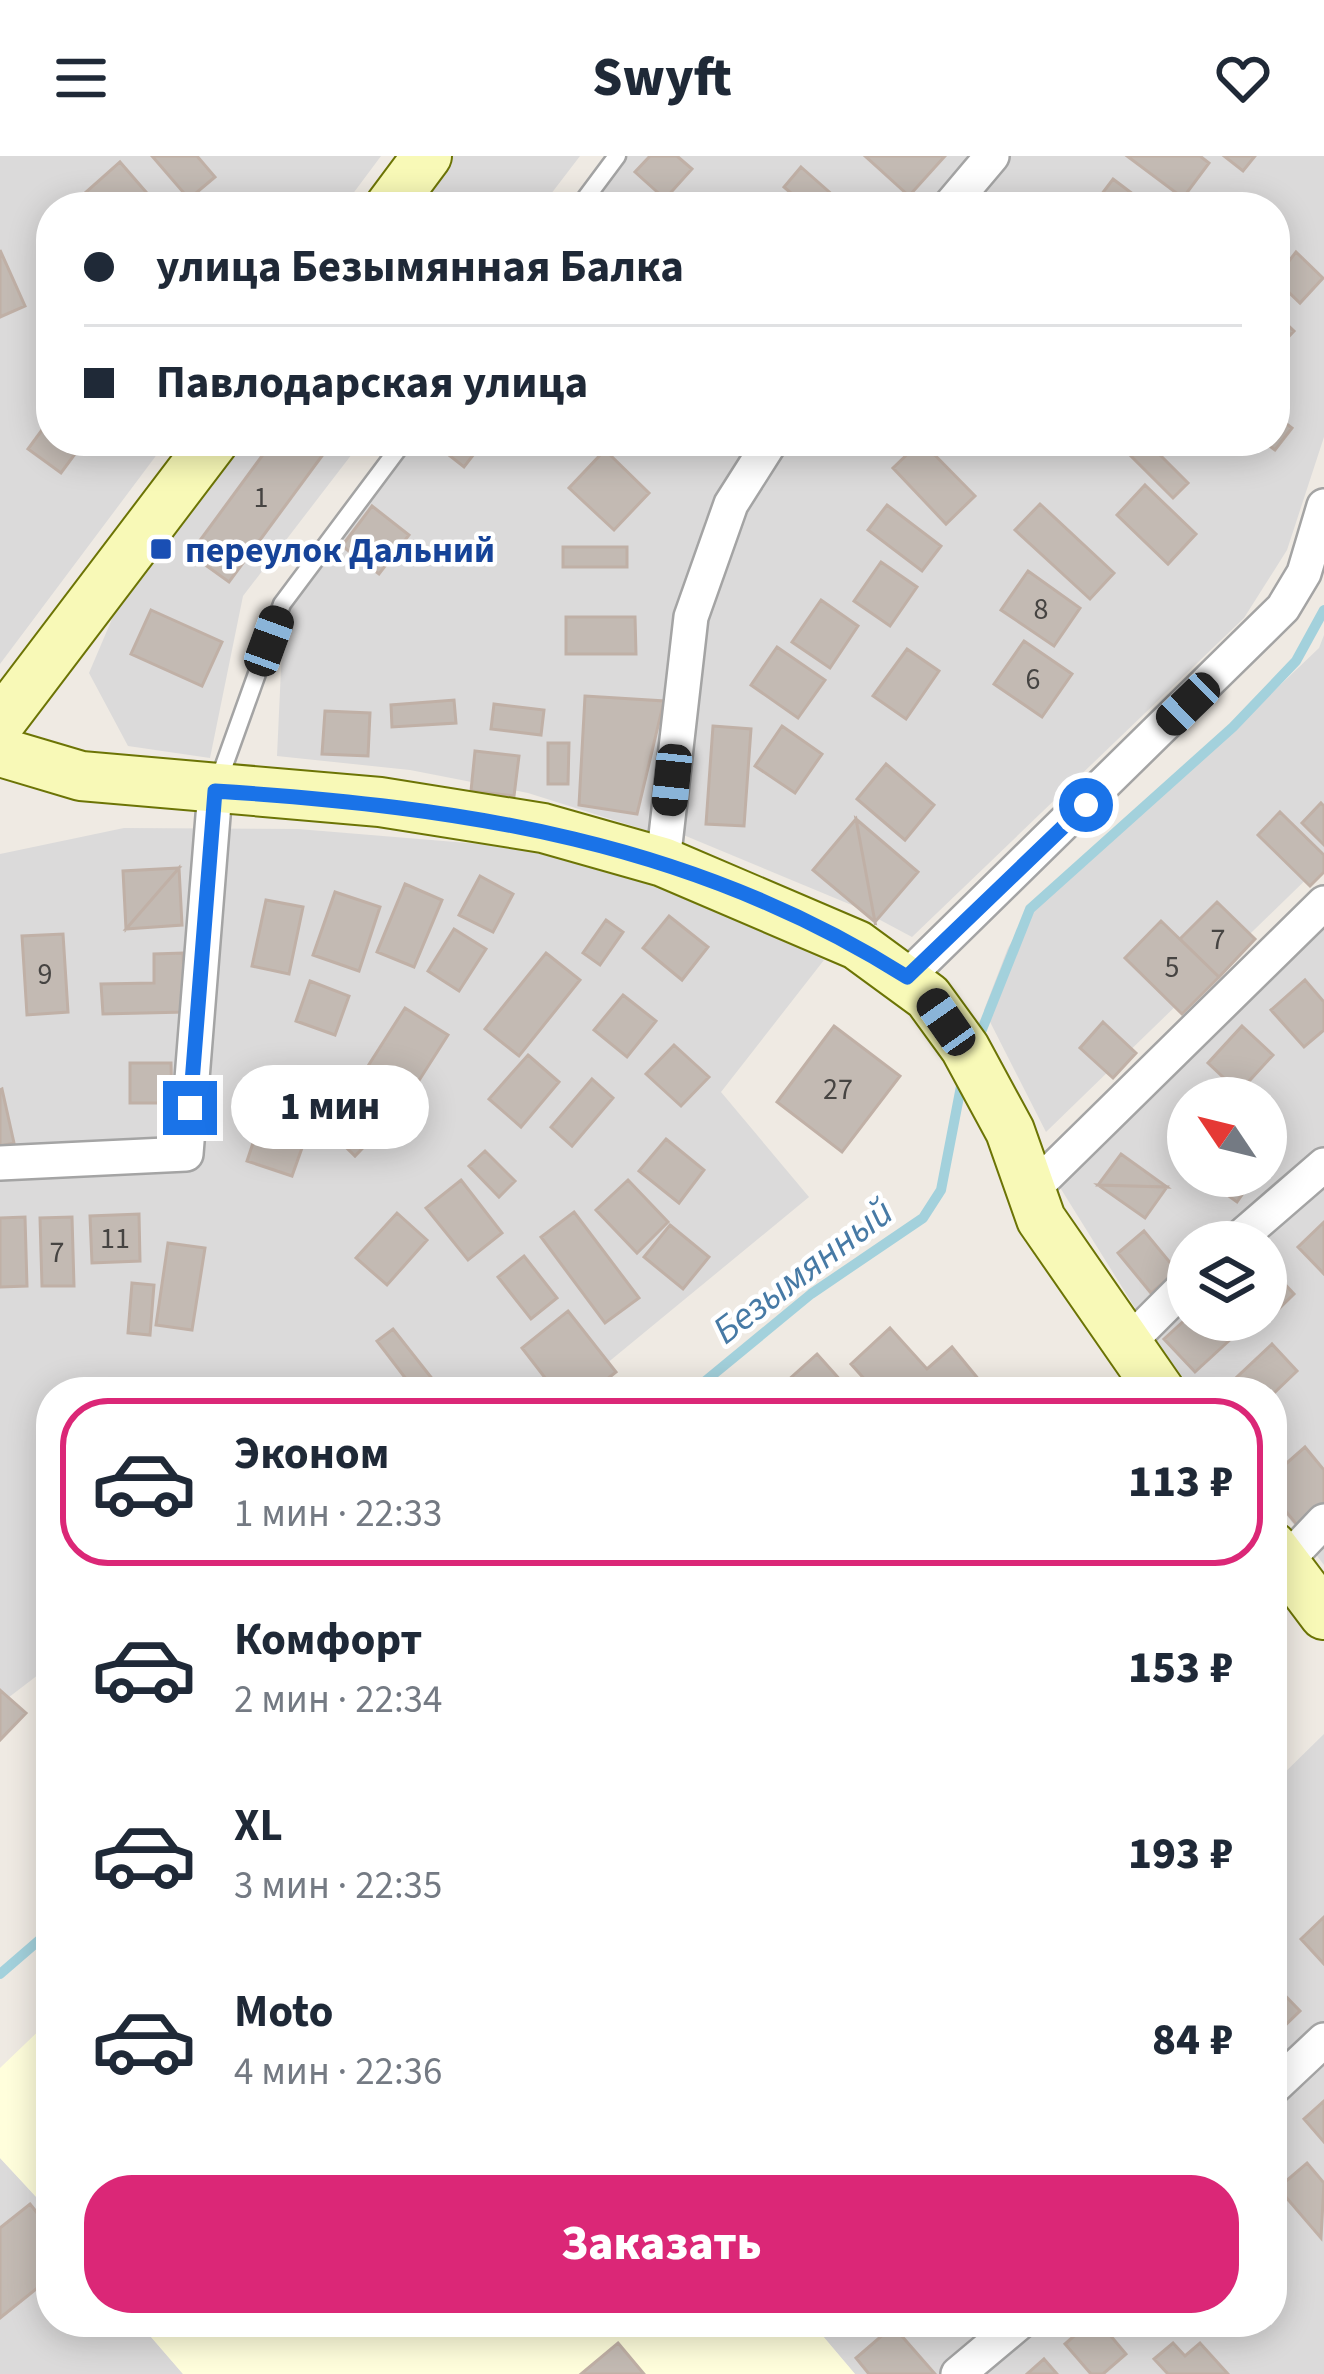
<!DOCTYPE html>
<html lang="ru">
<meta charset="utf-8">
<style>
body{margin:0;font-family:"Source Sans 3",sans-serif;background:#f6f6f7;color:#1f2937;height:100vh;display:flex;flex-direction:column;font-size:45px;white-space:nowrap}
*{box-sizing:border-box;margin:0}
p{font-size:39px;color:#747a83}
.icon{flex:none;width:66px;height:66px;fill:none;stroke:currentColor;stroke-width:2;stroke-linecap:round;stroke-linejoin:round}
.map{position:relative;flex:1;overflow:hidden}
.sheet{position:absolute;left:36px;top:1221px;width:1251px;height:960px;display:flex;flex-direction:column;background:#fff;border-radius:48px;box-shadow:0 6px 30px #0003}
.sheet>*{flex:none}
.top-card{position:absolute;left:36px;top:36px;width:1254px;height:264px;border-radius:48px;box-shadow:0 6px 30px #0003;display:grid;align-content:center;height:264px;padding:0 48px;background:#fff}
.needle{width:78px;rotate:305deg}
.tools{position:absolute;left:1167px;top:921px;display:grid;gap:24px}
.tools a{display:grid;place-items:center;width:120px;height:120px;border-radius:50%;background:#fff;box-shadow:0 6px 30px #0003;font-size:60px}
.end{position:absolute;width:54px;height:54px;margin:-27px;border:15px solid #1a73e8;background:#fff;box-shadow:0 0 0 6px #fff}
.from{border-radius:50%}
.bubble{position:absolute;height:84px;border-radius:42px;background:#fff;box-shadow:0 6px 30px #0003;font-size:39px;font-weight:800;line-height:84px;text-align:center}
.car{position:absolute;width:36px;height:72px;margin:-36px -18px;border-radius:15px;box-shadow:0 0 9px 3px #0007;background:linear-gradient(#222 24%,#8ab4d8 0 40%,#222 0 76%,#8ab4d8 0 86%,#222 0)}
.top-card b{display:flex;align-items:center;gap:42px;height:114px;font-size:45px}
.top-card b+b{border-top:3px solid #e0e1e3}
.top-card i{width:30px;height:30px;background:#1f2937}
ul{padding:21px 0 0;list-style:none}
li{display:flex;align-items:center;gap:36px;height:168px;margin:0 24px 18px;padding:0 24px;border:6px solid transparent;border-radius:48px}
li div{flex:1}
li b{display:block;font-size:45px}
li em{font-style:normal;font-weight:800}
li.current{border-color:#db2777}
li>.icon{width:108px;height:108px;stroke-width:1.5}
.cta{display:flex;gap:24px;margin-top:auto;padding:24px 48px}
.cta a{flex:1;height:138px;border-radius:48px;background:#db2777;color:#fff;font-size:48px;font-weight:800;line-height:138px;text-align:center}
header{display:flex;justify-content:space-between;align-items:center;height:156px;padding:0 48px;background:#fff;font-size:54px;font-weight:800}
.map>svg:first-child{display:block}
.residential{fill:#dbdada;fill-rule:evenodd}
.education{fill:#fffedc}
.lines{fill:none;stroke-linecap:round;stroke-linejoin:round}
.stream{stroke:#a3d1dc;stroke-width:10}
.building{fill:#c3bab3;stroke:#c0b0a6;stroke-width:3}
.service-casing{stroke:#a4a4a4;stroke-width:21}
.minor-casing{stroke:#a4a4a4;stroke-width:38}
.secondary-casing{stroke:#6c7405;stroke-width:52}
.service{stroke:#fff;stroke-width:16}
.minor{stroke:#fff;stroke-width:33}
.secondary{stroke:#f8f9b7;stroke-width:48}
.route{stroke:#1a73e8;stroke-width:15}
.transit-dot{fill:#1a4fb4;stroke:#fff;stroke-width:4.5}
.labels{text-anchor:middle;stroke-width:9;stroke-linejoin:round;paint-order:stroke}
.number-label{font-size:30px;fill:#464442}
.transit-label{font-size:36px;font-weight:bold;fill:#164399;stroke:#fff;text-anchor:start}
.water-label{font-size:39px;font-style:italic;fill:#477aa5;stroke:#fff}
</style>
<header><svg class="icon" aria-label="menu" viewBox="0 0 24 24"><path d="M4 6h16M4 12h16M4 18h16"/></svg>Swyft<svg class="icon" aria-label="heart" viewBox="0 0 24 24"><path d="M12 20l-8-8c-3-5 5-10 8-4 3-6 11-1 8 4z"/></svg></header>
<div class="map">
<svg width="1324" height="2218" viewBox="0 0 1324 2218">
<rect width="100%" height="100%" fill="#efeae3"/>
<path class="residential" d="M0,0H381L343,51H51V285H167L0,508Z
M447,0H580L541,51H409Z
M628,0H977L935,51H589Z
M999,0H1324V281L1287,394L1244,462L912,781L854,750L681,678L700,453L768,285H1275V51H956Z
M233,285H362L243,440L210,602L128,590L89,517L129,423Z
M409,285H748L705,364L681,453L658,678L528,637L410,614L277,600L284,448Z
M1324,479V706L1046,976L984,854L1008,792L1032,751L1275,534L1319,492Z
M124,672L298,673L516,691L676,734L824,804L721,936L809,1041L572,1236H51V1509L0,1548V698Z
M1324,744V1409L1272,1340V1236H1194L1155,1184L1051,1017ZM1188,942H1266V1020H1188ZM1188,1086H1266V1164H1188Z
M1324,1578V2218H855L811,2166H1272V1629Z
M0,2002L51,2057V2166H138L183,2218H0Z"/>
<path class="education" d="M51,1863V2057L0,2002V1912Z
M138,2166H811L855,2218H183Z"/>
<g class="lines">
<path class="stream" d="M977,886L1030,753L1233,571L1296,505L1324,454
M692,1236L811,1138L923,1062L941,1034L963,920
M0,1818L51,1774"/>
</g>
<path class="building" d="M152,0H197L215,21L189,43Z
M650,0H677L692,13L665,43L635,16Z
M865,0H945L909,40Z
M1127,0H1200L1209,7L1183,42Z
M1224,0H1255L1243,15Z
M120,6L159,51H95L84,38Z
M801,11L844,49L842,51H807L784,31Z
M1113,23L1150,51H1092Z
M0,94L25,150L0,161Z
M1296,96L1323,122L1300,147L1275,123Z
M1275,157L1294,175L1275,195Z
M1275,259L1292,272L1275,294L1263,285H1275Z
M50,263L51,285L83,287L61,317L28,293Z
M273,285H333L229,426L190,398Z
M431,285H484L464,311Z
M921,285L975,340L946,368L893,312Z
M1146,285L1188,327L1173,342L1130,299Z
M605,294L649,337L614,374L569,332Z
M1145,329L1196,378L1168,408L1117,359Z
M1040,348L1114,417L1090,443L1015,374Z
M887,349L941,390L922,415L868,374Z
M372,350L409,379L379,418L342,390Z
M563,391H627V411H563Z
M881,406L917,431L890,470L854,445Z
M1028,415L1080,452L1054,490L1001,454Z
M821,444L858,470L830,512L792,486Z
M151,454L222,486L202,530L131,498Z
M566,461H635L636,498H566Z
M1024,485L1072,518L1042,561L994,528Z
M777,491L825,524L798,562L751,529Z
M907,493L939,515L906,563L873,540Z
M585,540L664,545L637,658L579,649Z
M454,544L456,567L392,571L391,549Z
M494,548L544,554L541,579L491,573Z
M325,555L370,557L368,600L322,598Z
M713,570L751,573L744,670L706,668Z
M782,570L822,598L795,637L755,610Z
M548,587H569L568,628H548Z
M475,595L519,600L514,640L471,635Z
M886,608L934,649L905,684L857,643Z
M1321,647L1324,650V689L1302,667Z
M1280,656L1324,699V716L1310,730L1258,679Z
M856,663L875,766L813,714Z
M856,663L918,716L875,766Z
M179,712L126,773L123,715Z
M179,712L182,769L126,773Z
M480,720L513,738L493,776L459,759Z
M405,728L442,744L414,811L377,796Z
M335,736L380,751L359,815L313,799Z
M266,744L303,751L289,818L252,810Z
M1217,746L1255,783L1219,821L1180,783Z
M669,760L708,791L682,824L643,792Z
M606,764L623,776L600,809L583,797Z
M1161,765L1219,821L1182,858L1125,802Z
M454,773L486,793L459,835L428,815Z
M63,778L68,856L27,859L22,780Z
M183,797L185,856L103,858L101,828L154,827V798Z
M546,797L580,824L519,900L485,873Z
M1305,824L1324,846V874L1304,891L1271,854Z
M310,825L349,840L335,879L296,865Z
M623,839L656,865L627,901L594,874Z
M405,852L448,879L411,937L368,910Z
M1103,866L1136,897L1113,922L1080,892Z
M834,870L900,920L842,996L777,946Z
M1242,870L1273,899L1239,936L1208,907Z
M674,889L709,921L681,950L646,918Z
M528,899L559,926L521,971L489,943Z
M130,907H171L172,947H130Z
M329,920L382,972L355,1000L302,948Z
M592,923L613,942L572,990L551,971Z
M2,933L14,987L0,990V934Z
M262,960L308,975L292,1020L247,1005Z
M666,983L704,1014L679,1047L639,1015Z
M485,995L515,1025L499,1041L469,1010Z
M1121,998L1167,1031L1098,1029Z
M1201,1020H1255L1237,1046Z
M461,1024L502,1077L468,1104L426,1052Z
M628,1024L668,1066L637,1097L596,1054Z
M1098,1029L1167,1031L1145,1062Z
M574,1056L639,1142L605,1167L541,1081Z
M397,1057L427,1084L387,1129L356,1102Z
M139,1058L140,1105L92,1107L90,1060Z
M25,1061L27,1130L0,1131V1062Z
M72,1061L74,1130H42L40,1062Z
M1324,1066V1118L1298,1091Z
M670,1069L709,1101L683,1133L644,1101Z
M1144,1075L1177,1115L1151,1137L1118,1097Z
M168,1087L205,1092L192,1174L156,1169Z
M524,1100L557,1142L531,1163L498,1121Z
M1266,1108L1294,1138L1258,1173L1250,1164H1266Z
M132,1127L154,1129L150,1179L128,1177Z
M568,1155L616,1216L591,1236H556L522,1192Z
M1188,1161L1217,1164L1233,1181L1195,1216L1164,1183Z
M890,1172L927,1213L952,1191L989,1236H876L851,1208Z
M393,1173L441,1234L439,1236H416L377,1185Z
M1272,1188L1297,1215L1272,1239L1221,1236Z
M817,1198L851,1236H775Z
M1305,1291L1324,1314V1347L1298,1370L1272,1339V1320Z
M0,1534L26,1557L0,1584Z
M1324,1761V1808L1301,1783Z
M1272,1826L1300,1855L1272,1882Z
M1324,1945V1986L1304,1963Z
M1307,2007L1324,2027L1321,2082L1278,2032Z
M30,2048L51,2074V2121L0,2162V2072Z
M1090,2166H1099L1126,2198L1103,2218H1091L1065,2188Z
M893,2170L935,2218H869L856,2202Z
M618,2187L644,2218H581Z
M1173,2187L1185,2200L1200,2187L1228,2218H1168L1154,2203Z
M1044,2203L1057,2218H1027Z"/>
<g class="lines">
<g class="service-casing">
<path id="service" d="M579,51L617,0
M217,629L282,448L404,285"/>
</g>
<g class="minor-casing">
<path id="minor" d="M949,51L992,0
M663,706L691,461L731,348L771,285
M907,821L1283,452L1304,417L1324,350
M0,1007L186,998L215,635
M1032,1034L1324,747
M1235,1086L1324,1009
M1126,1189L1188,1127
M1284,1407L1324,1365
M1272,1933L1324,1884
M958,2218L1020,2166"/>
</g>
<g class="secondary-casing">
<path id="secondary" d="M389,51L427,0
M0,567L214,285
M0,596L81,620L380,646L543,672L663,706L857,789L928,841L965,892L1010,975L1041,1063L1161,1236
M1272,1390L1324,1459"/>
</g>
<use href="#service" class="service"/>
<use href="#minor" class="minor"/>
<use href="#secondary" class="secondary"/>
</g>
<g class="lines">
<path class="route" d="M190,952L215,635C464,651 692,685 907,821L1086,649"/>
</g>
<rect class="transit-dot" x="149" y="381" width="24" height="24" rx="6"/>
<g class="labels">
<g class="number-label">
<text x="261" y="351">1</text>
<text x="1041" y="463">8</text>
<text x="1033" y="533">6</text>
<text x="1218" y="793">7</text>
<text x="1172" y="821">5</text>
<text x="45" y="828">9</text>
<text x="838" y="943">27</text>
<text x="115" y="1092">11</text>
<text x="57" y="1106">7</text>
</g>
<g class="transit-label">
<text x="185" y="406">переулок Дальний</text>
</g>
<g class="water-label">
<text transform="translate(802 1114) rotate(-37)" y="14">Безымянный</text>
</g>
</g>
</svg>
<div class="tools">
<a><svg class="needle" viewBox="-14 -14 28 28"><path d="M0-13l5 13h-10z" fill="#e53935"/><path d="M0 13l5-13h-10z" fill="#747a83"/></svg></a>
<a><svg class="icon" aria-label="layers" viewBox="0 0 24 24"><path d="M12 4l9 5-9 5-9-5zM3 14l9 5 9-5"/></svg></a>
</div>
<i class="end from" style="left:1086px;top:649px"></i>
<i class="end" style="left:190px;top:952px"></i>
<div class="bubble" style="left:231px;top:909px;width:198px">1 мин</div>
<i class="car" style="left:269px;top:485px;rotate:20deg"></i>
<i class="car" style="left:1188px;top:548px;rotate:226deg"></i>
<i class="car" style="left:672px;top:624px;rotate:186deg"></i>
<i class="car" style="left:946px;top:866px;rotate:325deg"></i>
<div class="top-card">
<b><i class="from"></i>улица Безымянная Балка</b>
<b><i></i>Павлодарская улица</b>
</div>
<section class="sheet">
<ul>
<li class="current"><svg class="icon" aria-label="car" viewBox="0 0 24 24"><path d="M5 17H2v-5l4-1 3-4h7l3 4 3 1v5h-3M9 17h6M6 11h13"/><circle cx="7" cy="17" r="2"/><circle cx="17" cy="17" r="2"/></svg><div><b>Эконом</b><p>1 мин · 22:33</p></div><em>113 ₽</em></li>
<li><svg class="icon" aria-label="car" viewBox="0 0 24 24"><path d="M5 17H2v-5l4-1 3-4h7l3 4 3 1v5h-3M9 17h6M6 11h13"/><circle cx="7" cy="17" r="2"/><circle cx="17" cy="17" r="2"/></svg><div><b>Комфорт</b><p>2 мин · 22:34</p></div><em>153 ₽</em></li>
<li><svg class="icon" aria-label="car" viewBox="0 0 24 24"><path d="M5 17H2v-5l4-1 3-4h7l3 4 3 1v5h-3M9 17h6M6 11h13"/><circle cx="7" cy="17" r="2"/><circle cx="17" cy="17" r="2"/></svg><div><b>XL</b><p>3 мин · 22:35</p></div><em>193 ₽</em></li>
<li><svg class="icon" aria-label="car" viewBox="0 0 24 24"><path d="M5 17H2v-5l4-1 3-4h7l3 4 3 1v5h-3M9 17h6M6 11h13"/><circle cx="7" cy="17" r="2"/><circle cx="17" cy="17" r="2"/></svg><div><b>Moto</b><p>4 мин · 22:36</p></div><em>84 ₽</em></li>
</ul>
<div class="cta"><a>Заказать</a></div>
</section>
</div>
